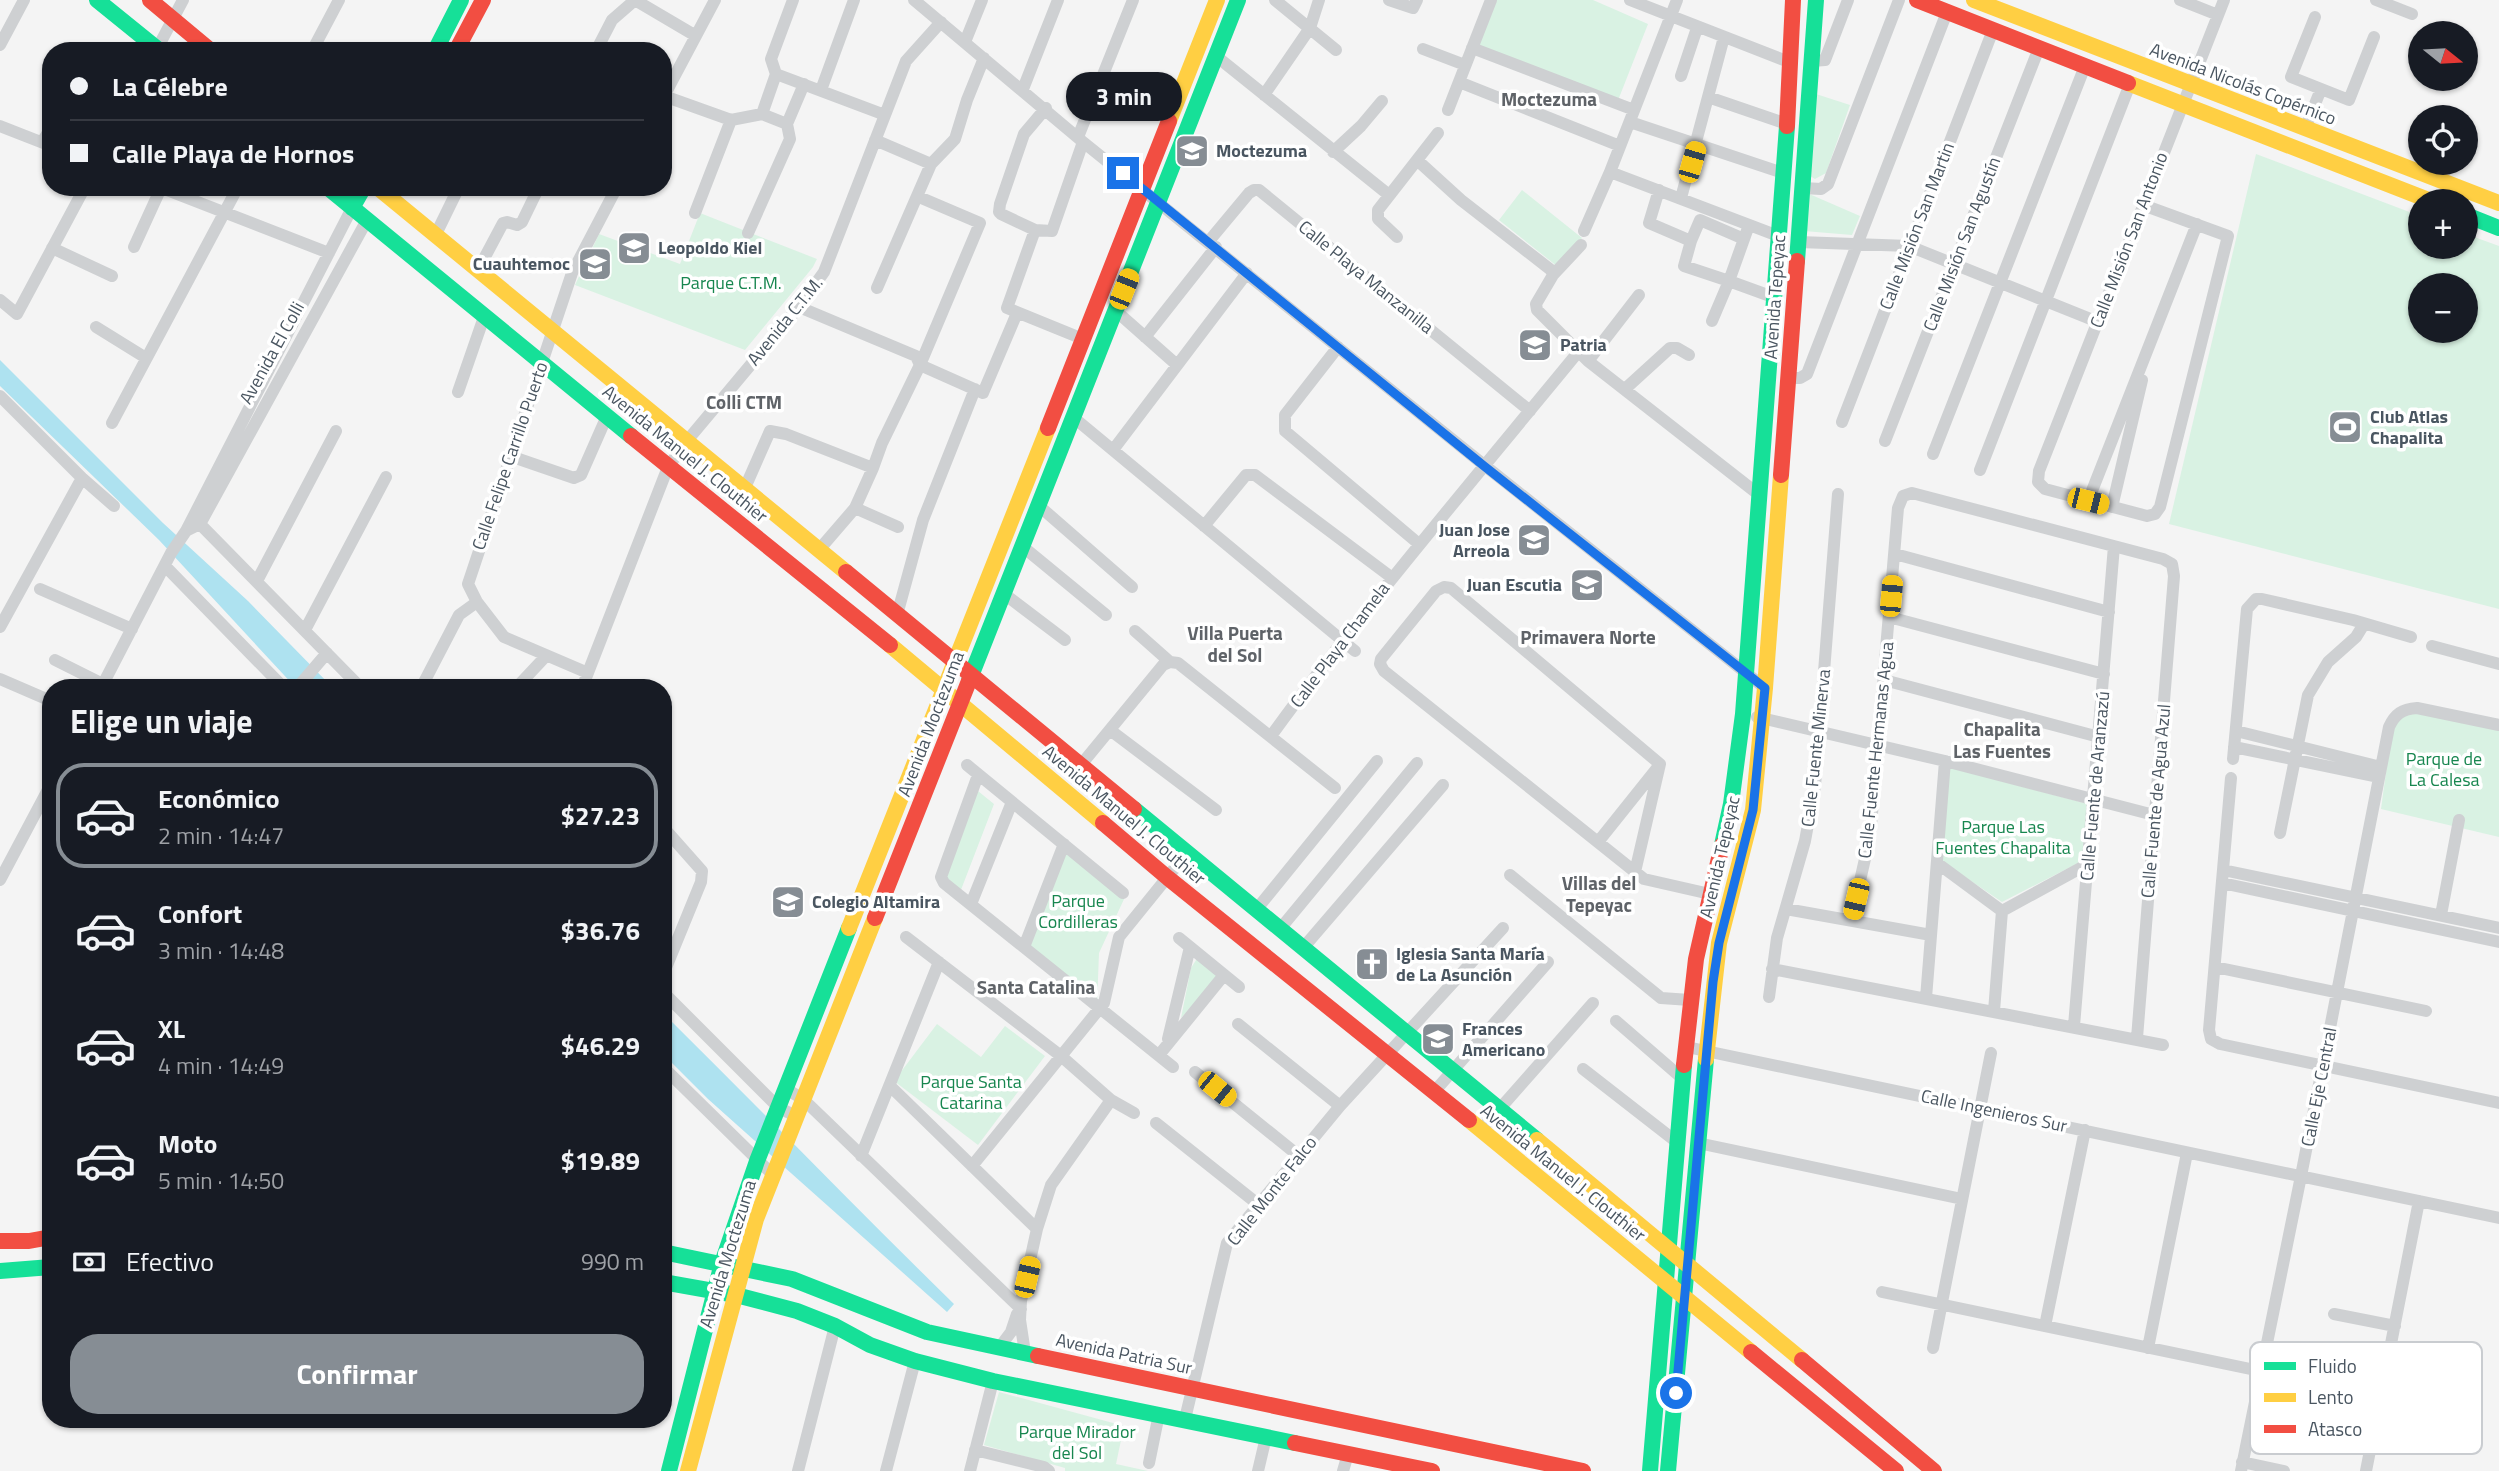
<!DOCTYPE html>
<html lang="es">
<meta charset="utf-8">
<style>
body{margin:0;font-family:"Titillium Web",sans-serif;background:#20242c;color:#f1f3f6;height:100vh;display:flex;flex-direction:column;font-size:26px;white-space:nowrap}
*{box-sizing:border-box;margin:0}
p{font-size:23px;color:#9ea1a6}
.icon{flex:none;width:38px;height:38px;fill:none;stroke:currentColor;stroke-width:2;stroke-linecap:round;stroke-linejoin:round}
.map{position:relative;flex:1;overflow:hidden}
.details{position:absolute;left:42px;top:679px;width:630px;height:749px;display:flex;flex-direction:column;background:#171b24;border-radius:28px;box-shadow:0 2px 5px #0004}
.details>*{flex:none}
.top-card{position:absolute;left:42px;top:42px;width:630px;height:154px;border-radius:28px;box-shadow:0 2px 5px #0004;display:grid;align-content:center;height:154px;padding:0 28px;background:#171b24}
.needle{width:46px;rotate:108deg}
.buttons{position:absolute;left:2408px;top:21px;display:grid;gap:14px}
.buttons a{display:grid;place-items:center;width:70px;height:70px;border-radius:50%;background:#171b24;box-shadow:0 2px 5px #0004;font-size:35px}
.end{position:absolute;width:32px;height:32px;margin:-16px;border:9px solid #1a73e8;background:#fff;box-shadow:0 0 0 4px #fff}
.from{border-radius:50%}
.bubble{position:absolute;height:49px;border-radius:24px;background:#171b24;box-shadow:0 2px 5px #0004;font-size:23px;font-weight:700;line-height:49px;text-align:center}
.car{position:absolute;width:21px;height:42px;margin:-21px -10px;border-radius:9px;box-shadow:0 0 5px 2px #0007;background:linear-gradient(#f5c518 24%,#345 0 40%,#f5c518 0 76%,#345 0 86%,#f5c518 0)}
.top-card b{display:flex;align-items:center;gap:24px;height:66px;font-size:26px}
.top-card b+b{border-top:2px solid #363941}
.top-card i{width:18px;height:18px;background:#f1f3f6}
ul{padding:0;list-style:none}
li{display:flex;align-items:center;gap:21px;height:105px;margin:0 14px 10px;padding:0 14px;border:4px solid transparent;border-radius:28px}
li div{flex:1}
li b{display:block;font-size:26px}
li em{font-style:normal;font-weight:700}
li.current{border-color:#868d94}
li>.icon{width:63px;height:63px;stroke-width:1.5}
h2{padding:0 28px;font-size:32px;line-height:84px}
.pay{display:flex;align-items:center;gap:18px;height:77px;padding:0 28px;font-size:26px}
.pay p{margin-inline-start:auto}
.button{display:flex;gap:14px;margin-top:auto;padding:14px 28px}
.button a{flex:1;height:80px;border-radius:28px;background:#868d94;color:#fff;font-size:28px;font-weight:700;line-height:80px;text-align:center}
.map>svg:first-child{display:block}
.green{fill:#d9f2e3;fill-rule:evenodd}
.water{fill:#aee2f0}
.lines{fill:none;stroke-linecap:round;stroke-linejoin:round}
.street{stroke:#ced0d2;stroke-width:12}
.fast{stroke:#16e098;stroke-width:16}
.slow{stroke:#ffcf43;stroke-width:16}
.jam{stroke:#f24e42;stroke-width:16}
.route{stroke:#1a73e8;stroke-width:9}
.labels{text-anchor:middle;stroke-width:7;stroke-linejoin:round;paint-order:stroke}
.street-label{font-size:18px;fill:#4a5661;stroke:#fff}
.poi-label{font-size:18px;font-weight:bold;fill:#4a5661;stroke:#fff;text-anchor:start}
.park-label{font-size:18px;fill:#17864f;stroke:#fff}
.neighbourhood-label{font-size:19px;font-weight:bold;fill:#5f6368;stroke:#fff}
.key{fill:#fff;stroke:#c9ccd0;stroke-width:2}
.key-label{font-size:19px;fill:#4a5661}
</style>
<div class="map">
<svg width="2499" height="1471" viewBox="0 0 2499 1471">
<rect width="100%" height="100%" fill="#f4f4f4"/>
<path class="green" d="M1495,0H1593L1648,24L1617,103L1476,49Z
M1816,94L1850,105L1826,173L1815,179L1810,176Z
M2256,154L2420,216V247H2466V234L2499,246V609L2169,524ZM2420,285H2466V331H2420Z
M1522,190L1582,238L1558,267L1499,220Z
M1807,193L1860,216L1852,235L1804,231Z
M700,213L817,259L813,267L745,350L575,285L599,234L680,264Z
M2406,710L2499,728V837L2381,809L2392,728Z
M1948,767L2088,804L2084,860L2002,902L1940,860Z
M973,787L994,804L959,895L941,877Z
M1064,844L1125,897L1099,953L1097,1005L1024,947Z
M1198,957L1220,975L1181,1018L1191,968Z
M937,1024L981,1057L1005,1026L1045,1056L978,1145L894,1081Z
M999,1392L1124,1426L1116,1464L1148,1471H1065V1468L984,1445Z"/>
<path class="water" d="M0,360L163,523L248,601L333,688H296L159,540L0,386Z
M663,1013C761,1110 856,1208 954,1304L947,1312L708,1099L663,1054Z"/>
<g class="lines">
<path class="street" d="M635,0L696,36
M914,0L1083,142L1484,465L1765,688
M1275,0L1336,50
M1389,0L1413,8L1417,0
M1630,0L1789,62
M2180,0L2218,15
M2376,0L2412,14
M2315,17L2291,77L2349,100L2374,37
M965,42L982,0
M0,45L24,0
M1472,48L1634,110
M1423,49L1465,65
M156,51L183,0
M312,51L339,0
M596,51L612,20L635,0
M1216,56L1389,195
M1812,61L1825,60L1848,0
M776,74L885,115
M776,74L771,59L793,0
M1681,76L1697,28
M1459,82L1620,146
M1023,89L1058,0
M821,90L854,0
M1264,95L1310,28L1319,0
M664,96L731,120
M1708,97L1787,124
M663,98L715,0
M1046,108L1024,134L1000,204L999,212L1001,214L1035,230L1052,231L1083,142
M1448,110L1491,0
M762,114L776,74
M762,114L787,124
M731,120L762,114
M1630,122L1783,173
M0,126L51,146
M2305,129L2321,89
M1078,137L1133,0
M875,140L931,164
M42,142L51,128
M1333,152L1361,126L1382,101
M1417,160L1461,200L1551,270L1553,275
M1610,172L1778,236
M159,187L329,253
M1803,188L1821,189L1828,184L1899,0
M1659,190L1649,223L1691,241L1684,266L1729,281L1749,225
M1681,198L1724,37
M2143,205L2228,236L2160,507L2155,514L2147,516L2045,489L2038,482L2039,471L2224,0
M695,213L731,120
M1035,230L1007,308L1083,339
M1584,231L1610,172L1677,0
M748,233L790,139L787,124L804,84
M436,234L459,187
M1397,237L1378,219V210L1438,133
M1209,241L1249,193L1254,190H1259L1530,411
M1691,241L1700,220L1744,239
M1799,242L1909,246L2098,322
M1581,245L1553,275L1536,304L1537,310L1588,361L1758,494
M134,247L161,188
M52,248L112,276
M478,270L503,223L507,222L517,225L522,222L539,187
M877,288L931,164L955,139L967,100L984,58
M0,300L17,314L85,187
M799,307L916,356L920,365L983,393L1017,313
M1116,311L1177,365
M1712,321L1729,281L1773,297
M96,327L146,358
M1145,337L1216,247
M1338,347L1285,415V431L1419,544
M1588,361L1639,295
M1789,378H1800L1807,374L1947,12
M1625,389L1670,348H1677L1689,355
M458,392L484,317
M0,396L82,478L114,506
M1073,417L1355,651
M1842,422L1993,30
M112,423L238,187
M1885,441L2039,48
M1113,450L1247,273
M1933,454L2085,66
M510,456L574,478L581,475L607,416
M1980,470L2130,84
M744,490L770,431L786,434L873,468
M2088,501L2197,224
M1038,505L1132,587
M2112,507L2142,380
M855,508L898,527
M195,519L361,688
M1204,526L1246,475H1255L1391,577
M186,531L200,524L367,220
M1022,546L1106,615
M818,551L855,508L873,468L882,443L920,365L980,223L919,197
M1895,554L2109,612
M165,566L284,688
M257,581L336,431
M40,589L132,629
M1003,593L1065,640
M897,615L923,520L975,389
M1889,617L2104,674
M0,627L82,478
M305,630L386,477
M1135,631L1170,662L1178,663L1335,788
M2432,646L2499,664
M55,660L103,684
M588,673L504,637L477,602L468,584L572,273L617,187
M0,679L51,701
M1884,680L2099,737
M101,688L171,553L186,531L352,208
M297,688L327,653
M421,688L459,615L477,602
M516,688L546,656
M582,688L668,467L686,442L799,307L824,272L906,61L941,22
M1757,717L1945,761L2154,815
M1110,730L1216,810
M2236,731L2381,767
M1271,736C1368,603 1474,479 1579,351
M2234,747L2379,777
M2233,759L2247,609L2256,599H2262L2353,620L2411,637
M1660,764L1451,588L1444,587L1436,591L1381,659L1380,664L1384,671L1644,879L1710,894
M967,765L1123,893
M1080,766L1163,665L1170,662
M978,775L941,877L944,883L1173,1067
M2231,778L2209,1030L2211,1039L2220,1044L2499,1103
M663,827L702,871L701,882L663,975
M2280,833L2308,695L2328,662L2356,637L2364,624
M1598,842L1658,767
M1937,863L2002,911L2088,864
M2223,870L2499,928
M1635,872L1660,764
M1510,875L1661,998L1690,1000
M0,880L51,784
M2222,883L2499,942
M971,904L1012,802
M1786,909L1931,935
M1256,910L1377,761
M2441,915L2459,820
M1851,920L1870,837L1898,508L1903,496L1912,493L2163,559L2172,564L2174,576L2137,1038
M1280,929L1417,763
M906,937L1061,1056L1111,1100L1134,1113
M1179,938L1239,987
M1024,947L1064,844
M1303,948L1443,785
M2215,967L2426,1011
M1772,969L2163,1045
M663,992L779,1108L796,1116
M1769,997L1777,938L1805,841L1815,786L1838,494
M1926,998L1945,761
M1994,1011L2002,911
M1616,1021L1683,1079
M1238,1024L1340,1106
M2074,1026L2114,546
M1168,1039L1190,947
M1687,1047L2499,1218
M1159,1055L1224,975
M663,1067L773,1175
M1583,1069L1678,1143
M1195,1072L1299,1156
M890,1086L1037,1229
M786,1089L803,1099L1021,1309
M1434,1092L1548,962
M1156,1123L1259,1205
M1481,1130L1593,1003
M1698,1143L1962,1199
M861,1156L939,962
M972,1166L1104,1003L1119,937L1187,853
M1882,1292L2260,1371
M2334,1314L2395,1326
M2045,1326L2085,1130
M999,1348L1011,1332L1017,1314
M1933,1348L1991,1053
M2148,1348L2187,1153
M1025,1353L1020,1320L1021,1301L1037,1229L1051,1185L1111,1100
M1185,1419L1227,1243L1340,1106L1503,928
M975,1450L1044,1467L1049,1471
M2242,1462L2284,1471
M1149,1463L1159,1414
M798,1471L835,1326
M886,1471L915,1361
M970,1471L993,1381
M1258,1471L1266,1437
M1343,1471L1348,1454
M2241,1471L2301,1176L2389,727C2395,714 2402,709 2417,708L2499,725
M2366,1471L2419,1201"/>
<path class="fast" d="M97,0L160,51
M435,51L461,0
M327,187L631,436
M352,208L364,187
M2466,215L2499,228
M1797,261L1816,0
M969,681L1238,0
M1134,809L1537,1140
M1722,845L1731,804L1743,714L1787,126
M663,1252L792,1279L927,1332L1038,1356
M0,1271L51,1267
M663,1282L736,1295L797,1311L835,1326L870,1345L915,1361L993,1381L1295,1443
M669,1471L722,1263L757,1161L849,928
M1650,1471L1684,1065
M1668,1471L1706,1059"/>
<path class="slow" d="M1974,0L2499,203
M2128,83L2431,201
M1169,121L1217,0
M377,187L846,572
M890,645L1103,823
M849,928L1048,428
M1706,1059L1719,943L1753,810L1765,688L1781,475
M1469,1120L1751,1352
M1537,1140L1802,1360
M688,1471L756,1219L875,918"/>
<path class="jam" d="M150,0L211,51
M1917,0L2128,83
M456,51L483,0
M1787,126L1793,0
M1048,428L1169,121
M631,436L890,645
M1781,475L1797,261
M846,572L1134,809
M1103,823L1168,878L1469,1120
M875,918L969,681
M1684,1065L1696,959L1722,845
M0,1241H29L51,1237
M1751,1352L1896,1471
M1038,1356L1583,1471
M1802,1360L1934,1471
M1295,1443L1432,1471"/>
</g>
<g class="lines">
<path class="route" d="M1123,173L1484,466L1765,688L1753,810L1719,943L1713,982L1676,1393"/>
</g>
<defs>
<g id="school-square" transform="scale(1.75)"><rect x="-9" y="-9" width="18" height="18" rx="4" fill="#868d94" stroke="#fff"/><path d="M0-5L7-2L0 1L-7-2ZM-4 1L0 2.5L4 1V4Q0 6-4 4Z" fill="#fff"/></g>
<g id="stadium-square" transform="scale(1.75)"><rect x="-9" y="-9" width="18" height="18" rx="4" fill="#868d94" stroke="#fff"/><path d="M0-5a6.5 5 0 1 0 0 10a6.5 5 0 1 0 0-10ZM-3.5-1.8h7v3.6h-7Z" fill="#fff"/></g>
<g id="church-square" transform="scale(1.75)"><rect x="-9" y="-9" width="18" height="18" rx="4" fill="#868d94" stroke="#fff"/><path d="M-1.2-6h2.4v3.5h3.3v2.4h-3.3V6h-2.4V-.1h-3.3v-2.4h3.3Z" fill="#fff"/></g>
</defs>
<g fill-rule="evenodd">
<use href="#school-square" x="1192" y="151"/>
<use href="#school-square" x="634" y="248"/>
<use href="#school-square" x="595" y="264"/>
<use href="#school-square" x="1535" y="345"/>
<use href="#stadium-square" x="2345" y="427"/>
<use href="#school-square" x="1534" y="540"/>
<use href="#school-square" x="1587" y="585"/>
<use href="#school-square" x="788" y="902"/>
<use href="#church-square" x="1372" y="964"/>
<use href="#school-square" x="1438" y="1039"/>
</g>
<g class="labels">
<g class="street-label">
<text transform="translate(2243 84) rotate(21)" y="6">Avenida Nicolás Copérnico</text>
<text transform="translate(1917 226) rotate(-69)" y="6">Calle Misión San Martin</text>
<text transform="translate(2129 240) rotate(-69)" y="6">Calle Misión San Antonio</text>
<text transform="translate(1962 244) rotate(-69)" y="6">Calle Misión San Agustín</text>
<text transform="translate(1366 277) rotate(39)" y="6">Calle Playa Manzanilla</text>
<text transform="translate(1775 297) rotate(-86)" y="6">Avenida Tepeyac</text>
<text transform="translate(785 321) rotate(-51)" y="6">Avenida C.T.M.</text>
<text transform="translate(272 353) rotate(-61)" y="6">Avenida El Colli</text>
<text transform="translate(685 454) rotate(39)" y="6">Avenida Manuel J. Clouthier</text>
<text transform="translate(510 456) rotate(-71)" y="6">Calle Felipe Carrillo Puerto</text>
<text transform="translate(1340 645) rotate(-53)" y="6">Calle Playa Chamela</text>
<text transform="translate(931 724) rotate(-69)" y="6">Avenida Moctezuma</text>
<text transform="translate(1816 748) rotate(-84)" y="6">Calle Fuente Minerva</text>
<text transform="translate(1876 750) rotate(-84)" y="6">Calle Fuente Hermanas Agua</text>
<text transform="translate(2095 786) rotate(-85)" y="6">Calle Fuente de Aranzazú</text>
<text transform="translate(2156 801) rotate(-85)" y="6">Calle Fuente de Agua Azul</text>
<text transform="translate(1124 815) rotate(40)" y="6">Avenida Manuel J. Clouthier</text>
<text transform="translate(1720 857) rotate(-77)" y="6">Avenida Tepeyac</text>
<text transform="translate(2319 1087) rotate(-79)" y="6">Calle Eje Central</text>
<text transform="translate(1994 1111) rotate(12)" y="6">Calle Ingenieros Sur</text>
<text transform="translate(1563 1173) rotate(39)" y="6">Avenida Manuel J. Clouthier</text>
<text transform="translate(1272 1191) rotate(-52)" y="6">Calle Monte Falco</text>
<text transform="translate(728 1254) rotate(-73)" y="6">Avenida Moctezuma</text>
<text transform="translate(1124 1354) rotate(12)" y="6">Avenida Patria Sur</text>
</g>
<g class="poi-label">
<text x="1216" y="157">Moctezuma</text>
<text x="658" y="254">Leopoldo Kiel</text>
<text x="570" y="270" text-anchor="end">Cuauhtemoc</text>
<text x="1560" y="351">Patria</text>
<text x="2370" y="423">Club Atlas<tspan x="2370" dy="21">Chapalita</tspan></text>
<text x="1510" y="536" text-anchor="end">Juan Jose<tspan x="1510" dy="21">Arreola</tspan></text>
<text x="1562" y="591" text-anchor="end">Juan Escutia</text>
<text x="812" y="908">Colegio Altamira</text>
<text x="1396" y="960">Iglesia Santa María<tspan x="1396" dy="21">de La Asunción</tspan></text>
<text x="1462" y="1035">Frances<tspan x="1462" dy="21">Americano</tspan></text>
</g>
<g class="park-label">
<text x="731" y="289">Parque C.T.M.</text>
<text x="2444" y="765">Parque de<tspan x="2444" dy="21">La Calesa</tspan></text>
<text x="2003" y="833">Parque Las<tspan x="2003" dy="21">Fuentes Chapalita</tspan></text>
<text x="1078" y="907">Parque<tspan x="1078" dy="21">Cordilleras</tspan></text>
<text x="971" y="1088">Parque Santa<tspan x="971" dy="21">Catarina</tspan></text>
<text x="1077" y="1438">Parque Mirador<tspan x="1077" dy="21">del Sol</tspan></text>
</g>
<g class="neighbourhood-label">
<text x="1549" y="106">Moctezuma</text>
<text x="744" y="409">Colli CTM</text>
<text x="1235" y="640">Villa Puerta<tspan x="1235" dy="22">del Sol</tspan></text>
<text x="1588" y="644">Primavera Norte</text>
<text x="2002" y="736">Chapalita<tspan x="2002" dy="22">Las Fuentes</tspan></text>
<text x="1599" y="890">Villas del<tspan x="1599" dy="22">Tepeyac</tspan></text>
<text x="1036" y="994">Santa Catalina</text>
</g>
</g>
<rect x="2250" y="1342" width="232" height="112" rx="10" class="key"/>
<rect x="2264" y="1362" width="32" height="8" fill="#16e098"/>
<rect x="2264" y="1393" width="32" height="9" fill="#ffcf43"/>
<rect x="2264" y="1425" width="32" height="8" fill="#f24e42"/>
<g class="key-label">
<text x="2308" y="1373">Fluido</text>
<text x="2308" y="1404">Lento</text>
<text x="2308" y="1436">Atasco</text>
</g>
</svg>
<div class="buttons">
<a><svg class="needle" viewBox="-14 -14 28 28"><path d="M0-13l5 13h-10z" fill="#e53935"/><path d="M0 13l5-13h-10z" fill="#9ea1a6"/></svg></a>
<a><svg class="icon" aria-label="locate" viewBox="0 0 24 24"><circle cx="12" cy="12" r="6"/><path d="M12 2v4M12 18v4M2 12h4M18 12h4"/></svg></a>
<a>+</a>
<a>−</a>
</div>
<i class="end from" style="left:1676px;top:1393px"></i>
<i class="end" style="left:1123px;top:173px"></i>
<div class="bubble" style="left:1066px;top:72px;width:116px">3 min</div>
<i class="car" style="left:1692px;top:162px;rotate:16deg"></i>
<i class="car" style="left:1124px;top:289px;rotate:22deg"></i>
<i class="car" style="left:2088px;top:501px;rotate:104deg"></i>
<i class="car" style="left:1891px;top:596px;rotate:5deg"></i>
<i class="car" style="left:1856px;top:899px;rotate:193deg"></i>
<i class="car" style="left:1217px;top:1089px;rotate:129deg"></i>
<i class="car" style="left:1027px;top:1277px;rotate:13deg"></i>
<div class="top-card">
<b><i class="from"></i>La Célebre</b>
<b><i></i>Calle Playa de Hornos</b>
</div>
<section class="details">
<h2>Elige un viaje</h2>
<ul>
<li class="current"><svg class="icon" aria-label="car" viewBox="0 0 24 24"><path d="M5 17H2v-5l4-1 3-4h7l3 4 3 1v5h-3M9 17h6M6 11h13"/><circle cx="7" cy="17" r="2"/><circle cx="17" cy="17" r="2"/></svg><div><b>Económico</b><p>2 min · 14:47</p></div><em>$27.23</em></li>
<li><svg class="icon" aria-label="car" viewBox="0 0 24 24"><path d="M5 17H2v-5l4-1 3-4h7l3 4 3 1v5h-3M9 17h6M6 11h13"/><circle cx="7" cy="17" r="2"/><circle cx="17" cy="17" r="2"/></svg><div><b>Confort</b><p>3 min · 14:48</p></div><em>$36.76</em></li>
<li><svg class="icon" aria-label="car" viewBox="0 0 24 24"><path d="M5 17H2v-5l4-1 3-4h7l3 4 3 1v5h-3M9 17h6M6 11h13"/><circle cx="7" cy="17" r="2"/><circle cx="17" cy="17" r="2"/></svg><div><b>XL</b><p>4 min · 14:49</p></div><em>$46.29</em></li>
<li><svg class="icon" aria-label="car" viewBox="0 0 24 24"><path d="M5 17H2v-5l4-1 3-4h7l3 4 3 1v5h-3M9 17h6M6 11h13"/><circle cx="7" cy="17" r="2"/><circle cx="17" cy="17" r="2"/></svg><div><b>Moto</b><p>5 min · 14:50</p></div><em>$19.89</em></li>
</ul>
<div class="pay"><svg class="icon" aria-label="cash" viewBox="0 0 24 24"><path d="M3 7h18v10H3z"/><circle cx="12" cy="12" r="2"/></svg>Efectivo<p>990 m</p></div>
<div class="button"><a>Confirmar</a></div>
</section>
</div>
